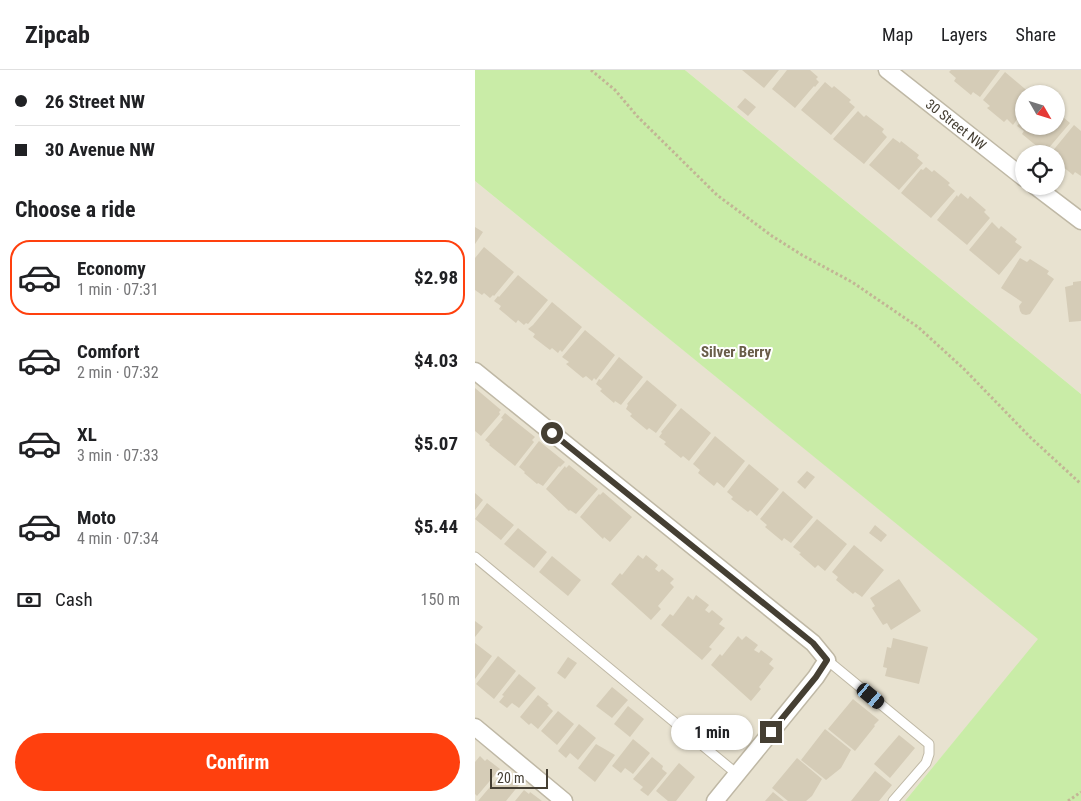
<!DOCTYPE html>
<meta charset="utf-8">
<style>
body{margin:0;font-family:"Roboto Condensed",sans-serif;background:#f6f6f6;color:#202124;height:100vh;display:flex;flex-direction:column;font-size:19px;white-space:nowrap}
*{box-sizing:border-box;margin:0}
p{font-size:16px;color:#757577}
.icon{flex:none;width:28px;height:28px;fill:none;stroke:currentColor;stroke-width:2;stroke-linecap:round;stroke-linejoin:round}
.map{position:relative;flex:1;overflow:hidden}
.details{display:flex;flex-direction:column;background:#fff;width:475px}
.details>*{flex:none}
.guide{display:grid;align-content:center;height:110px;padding:0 15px;background:#fff}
.needle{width:32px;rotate:129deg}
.controls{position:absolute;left:540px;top:15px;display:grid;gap:10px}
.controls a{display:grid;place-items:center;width:50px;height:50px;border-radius:50%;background:#fff;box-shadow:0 1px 4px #0004;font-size:25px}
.scale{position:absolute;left:15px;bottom:12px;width:58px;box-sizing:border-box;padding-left:5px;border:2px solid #453f33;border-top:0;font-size:14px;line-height:18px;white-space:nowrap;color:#453f33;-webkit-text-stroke:4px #fff;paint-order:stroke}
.end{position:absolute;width:22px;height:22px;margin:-11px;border:6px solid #453f33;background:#fff;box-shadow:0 0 0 2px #fff}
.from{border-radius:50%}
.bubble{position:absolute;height:35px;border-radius:18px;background:#fff;box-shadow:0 1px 4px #0004;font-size:16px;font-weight:700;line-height:35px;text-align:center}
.car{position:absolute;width:15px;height:30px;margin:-15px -8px;border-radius:6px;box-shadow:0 0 4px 1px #0007;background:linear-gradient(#222 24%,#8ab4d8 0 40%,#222 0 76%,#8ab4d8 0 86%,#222 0)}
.guide b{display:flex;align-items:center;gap:18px;height:48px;font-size:19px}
.guide b+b{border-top:1px solid #e0e0e0}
.guide i{width:12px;height:12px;background:#202124}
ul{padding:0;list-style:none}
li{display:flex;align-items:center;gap:15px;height:75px;margin:0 10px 8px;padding:0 5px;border:2px solid transparent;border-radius:20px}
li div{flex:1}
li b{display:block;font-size:19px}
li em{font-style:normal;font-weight:700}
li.selected{border-color:#ff400e}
li>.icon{width:45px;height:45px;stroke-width:1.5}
h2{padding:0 15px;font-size:22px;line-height:60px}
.pay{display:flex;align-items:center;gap:12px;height:55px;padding:0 15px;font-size:19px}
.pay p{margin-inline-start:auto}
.action{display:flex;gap:10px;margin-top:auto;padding:10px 15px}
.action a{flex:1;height:58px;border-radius:30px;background:#ff400e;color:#fff;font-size:20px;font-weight:700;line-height:58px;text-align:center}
header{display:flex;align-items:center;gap:30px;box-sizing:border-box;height:70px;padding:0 25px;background:#fff;border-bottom:1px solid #e0e0e0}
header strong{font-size:24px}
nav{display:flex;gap:28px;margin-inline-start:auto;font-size:18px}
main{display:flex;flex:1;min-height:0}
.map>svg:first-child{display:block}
.residential{fill:#e8e2d0;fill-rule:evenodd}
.green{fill:#c9eca7}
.building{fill:#d5ccb7}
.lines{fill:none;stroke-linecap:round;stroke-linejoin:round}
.lane-casing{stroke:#bfb8a5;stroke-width:11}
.street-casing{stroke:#bfb8a5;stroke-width:19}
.path{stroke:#c2b595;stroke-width:3;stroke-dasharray:2.5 2.5;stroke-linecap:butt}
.lane{stroke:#fff;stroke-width:9}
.street{stroke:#fff;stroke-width:16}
.route{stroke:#453f33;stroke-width:6}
.labels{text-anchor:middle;stroke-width:4;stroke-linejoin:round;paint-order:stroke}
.street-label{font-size:14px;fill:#453f33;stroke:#fff}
.neighbourhood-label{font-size:15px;font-weight:bold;fill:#695e49;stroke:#fff}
</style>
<header>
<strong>Zipcab</strong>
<nav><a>Map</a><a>Layers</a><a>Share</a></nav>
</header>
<main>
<section class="details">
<div class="guide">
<b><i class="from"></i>26 Street NW</b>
<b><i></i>30 Avenue NW</b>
</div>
<h2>Choose a ride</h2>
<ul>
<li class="selected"><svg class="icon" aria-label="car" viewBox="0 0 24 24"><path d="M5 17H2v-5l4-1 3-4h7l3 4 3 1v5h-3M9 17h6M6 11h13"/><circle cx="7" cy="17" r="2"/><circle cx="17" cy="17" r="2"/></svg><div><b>Economy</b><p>1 min · 07:31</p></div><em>$2.98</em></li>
<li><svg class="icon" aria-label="car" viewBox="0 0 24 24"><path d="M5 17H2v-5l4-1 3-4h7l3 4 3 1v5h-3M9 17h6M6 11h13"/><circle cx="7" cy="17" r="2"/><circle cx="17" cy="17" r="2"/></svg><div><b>Comfort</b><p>2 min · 07:32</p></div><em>$4.03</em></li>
<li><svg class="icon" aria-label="car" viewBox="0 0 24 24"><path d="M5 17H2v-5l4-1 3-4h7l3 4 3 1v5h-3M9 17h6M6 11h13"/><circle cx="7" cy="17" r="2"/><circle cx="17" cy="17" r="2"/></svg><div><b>XL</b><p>3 min · 07:33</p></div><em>$5.07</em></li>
<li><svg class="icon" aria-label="car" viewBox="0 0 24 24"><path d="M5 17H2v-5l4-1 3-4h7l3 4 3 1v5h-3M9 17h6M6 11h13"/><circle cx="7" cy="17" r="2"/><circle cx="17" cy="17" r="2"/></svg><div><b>Moto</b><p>4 min · 07:34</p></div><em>$5.44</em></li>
</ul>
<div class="pay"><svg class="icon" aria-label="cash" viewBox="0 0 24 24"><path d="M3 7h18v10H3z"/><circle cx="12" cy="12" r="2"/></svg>Cash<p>150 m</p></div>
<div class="action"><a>Confirm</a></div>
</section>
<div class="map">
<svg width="606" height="731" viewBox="0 0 606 731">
<rect width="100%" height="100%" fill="#f3efe3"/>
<path class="residential" d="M210,0H606V324ZM549,24H581V56H549ZM549,84H581V116H549Z
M0,111L564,569L430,731H0Z"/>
<path class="green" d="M0,0H210L606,324V731H430L563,569L0,111Z"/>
<path class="building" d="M267,0H304L289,18Z
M312,0H335L343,7L341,9L344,12L340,17L339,16L320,38L297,19Z
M476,0H525L505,27L498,22L496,25L479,11L481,8L474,2Z
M530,2L556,24H549V39L538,55L532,49L529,52L512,38L515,36L508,30Z
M350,12L357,18L359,16L376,30L374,32L380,37L356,65L326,40Z
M270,28L281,37L273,46L262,37Z
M383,41L389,47L391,45L409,59L407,62L412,67L389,94L358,69Z
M581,41L595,53L572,80L567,75L564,78L547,64L549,61L542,56L549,47V56H581Z
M599,55L606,61V106L600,102L598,105L581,91L583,88L581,84L576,83Z
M418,68L425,73L426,71L444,85L442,88L448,93L424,120L394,95Z
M451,97L457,102L459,100L475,113L473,115L480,121L456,148L426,123L446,99L448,100Z
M486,123L493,129L495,126L511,140L509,142L515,148L492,175L462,150L482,125L483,127Z
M517,152L524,159L526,156L542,169L540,172L547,177L524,205L494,180Z
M0,157L8,162L0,174Z
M9,177L39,202L19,226L18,225L15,228L9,223L7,225L0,220V188Z
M545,188L552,192L555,189L574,201L572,204L579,209L555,244L551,245L547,244L545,241L544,236L547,232L526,218Z
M43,205L73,230L53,254L51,253L49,255L43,250L41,253L24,239L26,236L19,231L23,226L24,227Z
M606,211V251L594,252L590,217L598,215V212Z
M77,232L107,257L87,282L85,280L83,283L77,278L75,280L58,267L60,264L53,259L58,255Z
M110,260L140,285L121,310L119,308L117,311L111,306L108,308L91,294L94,292L87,287Z
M144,287L168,307L146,335L140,331L139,333L125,321L127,319L121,314L124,309L126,310Z
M172,310L202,335L181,363L174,358L172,360L155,346L157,344L151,339L153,335L152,334Z
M0,318L26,340L24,342L25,344L6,366L0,361Z
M206,338L236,363L214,391L208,386L206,388L189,374L191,372L184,367L187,363L186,362Z
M30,343L60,367L57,370L59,372L40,396L14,375L15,374L10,370L28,349L26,348Z
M240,366L270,391L249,418L242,412L239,416L223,403L225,400L218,394Z
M64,371L90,392L85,397L84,396L68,416L63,413L62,414L49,403L50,402L44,397Z
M274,394L304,419L282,446L275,440L273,442L256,429L258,427L252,422Z
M94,395L123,419L101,444L95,440L94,441L71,419L90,396L91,398Z
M332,401L340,407L330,419L322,412Z
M308,421L338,447L316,473L309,468L307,471L290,457L292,455L285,449Z
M128,422L157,447L135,472L129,467L128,469L105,447L124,424L125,425Z
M0,423L8,430L0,440Z
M12,433L39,455L26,470L0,449Z
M342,449L372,474L350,501L343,495L340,498L324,484L326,483L318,477Z
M400,455L412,465L406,472L394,463Z
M43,458L72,482L59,498L29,474Z
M379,475L409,500L387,527L380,522L378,524L361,510L363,507L357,502Z
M163,485L168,489L171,485L183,495L180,499L184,502L187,499L199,509L195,513L199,517L183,536L186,539L176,550L136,514L145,503L147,505Z
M77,486L106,510L93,526L64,502Z
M424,509L446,541L416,560L412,553L408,555L397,538L400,536L395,528Z
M221,525L234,535L230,540L234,543L237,540L248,549L244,554L250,558L234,577L237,579L227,590L186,555L195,544L198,546L213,526L218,530Z
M0,551L8,557L0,567Z
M263,566L267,570L271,566L283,575L279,580L284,583L286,580L298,589L294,594L299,598L284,617L286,619L276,631L236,595L245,584L247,586Z
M418,568L453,577L444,614L410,606L412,598L408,597L412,577L416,578Z
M0,573L17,586L0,609Z
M23,586L41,601L19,629L1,614Z
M93,587L102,593L90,609L82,603Z
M44,604L61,618L44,638L37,633L32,638L24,632L29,626L27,625Z
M137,617L153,630L137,648L121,636Z
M63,625L74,634L72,635L78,641L63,659L56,653L54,655L45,647Z
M378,629L404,650L399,655L400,656L380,681L353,659Z
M153,636L169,649L155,667L139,654Z
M83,641L99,654L82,675L66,661Z
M104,654L121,668L103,690L95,683L91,688L83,681Z
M350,659L376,680L366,698L351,710L326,690Z
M424,665L440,678L415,708L399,694Z
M158,669L175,683L158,704L150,698L146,703L137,696Z
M121,674L140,685L120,712L103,698Z
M5,686L10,691L12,689L25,699L2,726L0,724V692Z
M177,687L188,696L187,699L192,703L173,726L165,720L168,717L158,709Z
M322,688L347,709L337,726L331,731H313L297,718Z
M204,693L220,707L201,731H193L181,721Z
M400,701L417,715L404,731H376Z
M29,702L44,715L31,731H3L26,704L27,705Z
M49,720L54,724L55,722L67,731H40Z
M298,722L309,731H290Z"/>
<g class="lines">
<g class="lane-casing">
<path id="lane" d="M0,487L262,704
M352,590L454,674V684L451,693L418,731"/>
</g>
<g class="street-casing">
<g id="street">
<path id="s1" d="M412,0L549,108"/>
<path d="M560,116L606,151"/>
<path d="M0,301L338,573L352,590L341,607L240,731"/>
<path d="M0,657L89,731"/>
</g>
</g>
<path class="path" d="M116,0L140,20L162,46L242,125L297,166L327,185L377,212L443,257L489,299L555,367L606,414
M593,731L606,722"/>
<use href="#lane" class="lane"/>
<use href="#street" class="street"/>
</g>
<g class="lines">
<path class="route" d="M77,363L338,573L352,590L341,607L296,662"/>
</g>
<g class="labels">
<g class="street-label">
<text dy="5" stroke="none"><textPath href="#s1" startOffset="88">30 Street NW</textPath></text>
</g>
<g class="neighbourhood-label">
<text x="261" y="287">Silver Berry</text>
</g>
</g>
</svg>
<div class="controls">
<a><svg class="needle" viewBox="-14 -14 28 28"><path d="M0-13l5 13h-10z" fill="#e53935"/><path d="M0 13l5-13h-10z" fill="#757577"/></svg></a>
<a><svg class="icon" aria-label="locate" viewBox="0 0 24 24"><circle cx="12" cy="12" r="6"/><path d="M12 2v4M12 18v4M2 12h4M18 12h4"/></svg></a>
</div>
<div class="scale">20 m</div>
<i class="end from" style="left:77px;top:363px"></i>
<i class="end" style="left:296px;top:662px"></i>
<div class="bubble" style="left:196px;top:645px;width:82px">1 min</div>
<i class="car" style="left:396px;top:626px;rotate:130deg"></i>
</div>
</main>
